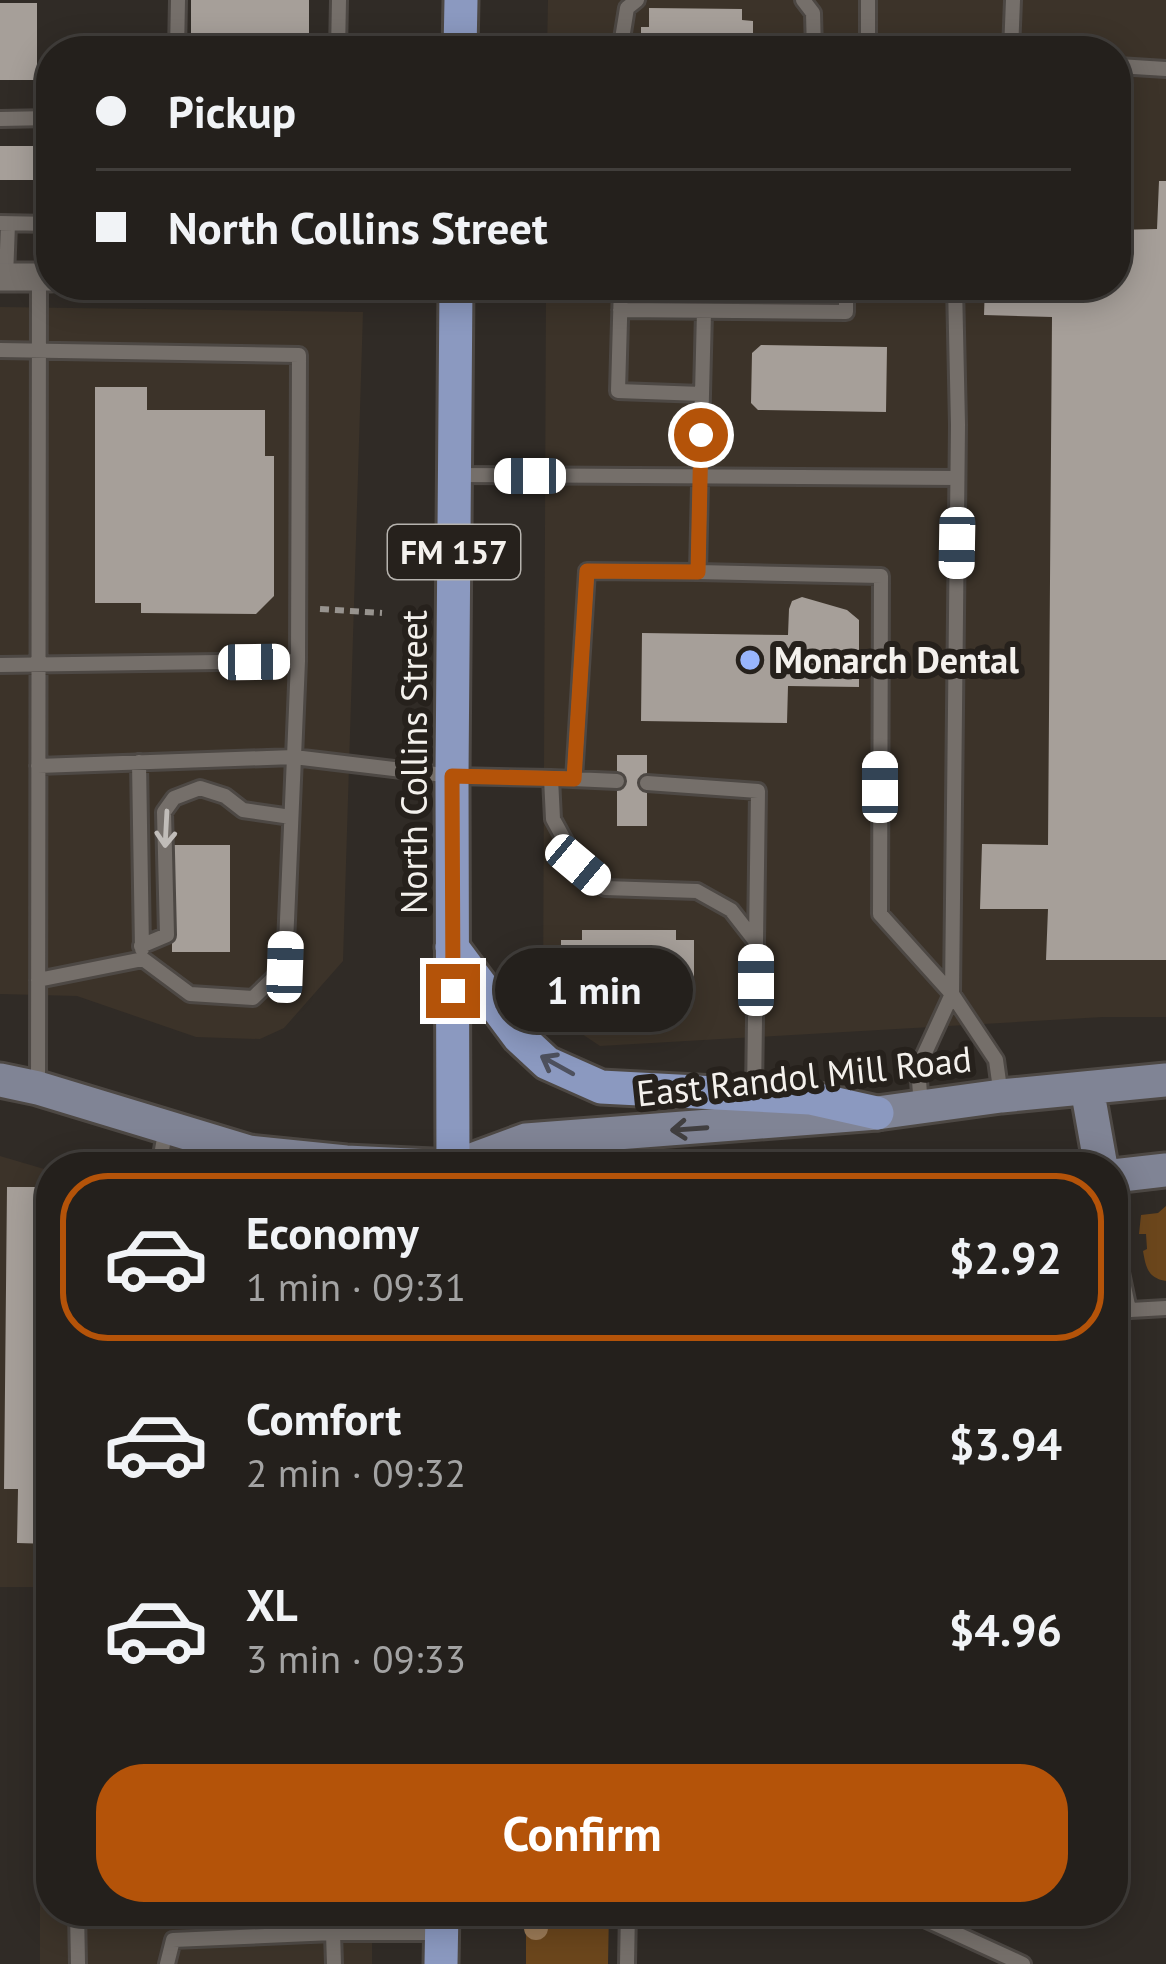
<!DOCTYPE html>
<meta charset="utf-8">
<style>
body{margin:0;font-family:"PT Sans",sans-serif;background:#2c2825;color:#f1f3f6;height:100vh;display:flex;flex-direction:column;font-size:45px;white-space:nowrap}
*{box-sizing:border-box;margin:0}
p{font-size:39px;color:#a3a3a3}
.icon{flex:none;width:66px;height:66px;fill:none;stroke:currentColor;stroke-width:2;stroke-linecap:round;stroke-linejoin:round}
.map{position:relative;flex:1;overflow:hidden}
.panel{position:absolute;left:36px;top:1152px;width:1092px;height:774px;display:flex;flex-direction:column;background:#24201c;border-radius:48px;box-shadow:0 6px 30px #0003,0 0 0 3px #413e3b}
.panel>*{flex:none}
.banner{position:absolute;left:36px;top:36px;width:1095px;height:264px;border-radius:48px;box-shadow:0 6px 30px #0003,0 0 0 3px #413e3b;display:grid;align-content:center;height:264px;padding:0 60px;background:#24201c}
.end{position:absolute;width:54px;height:54px;margin:-27px;border:15px solid #b45309;background:#fff;box-shadow:0 0 0 6px #fff}
.from{border-radius:50%}
.bubble{position:absolute;height:84px;border-radius:42px;background:#24201c;box-shadow:0 6px 30px #0003,0 0 0 3px #413e3b;font-size:39px;font-weight:700;line-height:84px;text-align:center}
.car{position:absolute;width:36px;height:72px;margin:-36px -18px;border-radius:15px;box-shadow:0 0 9px 3px #0007;background:linear-gradient(#fff 24%,#345 0 40%,#fff 0 76%,#345 0 86%,#fff 0)}
.banner b{display:flex;align-items:center;gap:42px;height:114px;font-size:45px}
.banner b+b{border-top:3px solid #413e3b}
.banner i{width:30px;height:30px;background:#f1f3f6}
ul{padding:21px 0 0;list-style:none}
li{display:flex;align-items:center;gap:36px;height:168px;margin:0 24px 18px;padding:0 36px;border:6px solid transparent;border-radius:48px}
li div{flex:1}
li b{display:block;font-size:45px}
li em{font-style:normal;font-weight:700}
li.selected{border-color:#b45309}
li>.icon{width:108px;height:108px;stroke-width:1.5}
.primary-button{display:flex;gap:24px;margin-top:auto;padding:24px 60px}
.primary-button a{flex:1;height:138px;border-radius:48px;background:#b45309;color:#fff;font-size:48px;font-weight:700;line-height:138px;text-align:center}
.map>svg:first-child{display:block}
.built{fill:#3c3329}
.green{fill:#6b461c}
.building{fill:#a69f99}
.lines{fill:none;stroke-linecap:round;stroke-linejoin:round}
.service-casing{stroke:#4d4844;stroke-width:20}
.minor-casing{stroke:#4d4844;stroke-width:33}
.secondary-casing{stroke:#4d4844;stroke-width:39}
.primary-casing{stroke:#4d4844;stroke-width:39}
.path{stroke:#97938e;stroke-width:6;stroke-dasharray:9 6;stroke-linecap:butt}
.service{stroke:#756f6a;stroke-width:14}
.minor{stroke:#756f6a;stroke-width:27}
.secondary{stroke:#808495;stroke-width:33}
.primary{stroke:#8b99c0;stroke-width:33}
.tree{fill:#9c7b57}
.oneway{stroke:#c1bdb9}
.oneway2{stroke:#4e515e}
.oneway3{stroke:#413f40}
.route{stroke:#b45309;stroke-width:15}
.poi-dot{fill:#98b5fd;stroke:#26211c;stroke-width:4.5}
.labels{text-anchor:middle;stroke-width:12;stroke-linejoin:round;paint-order:stroke}
.shield{fill:#26211c;stroke:#b6b3ae;stroke-width:3}
.shield-label{font-size:33px;font-weight:bold;fill:#f4f1ed}
.poi-label{font-size:36px;font-weight:bold;fill:#f4f1ed;stroke:#26211c;text-anchor:start}
.street-label{font-size:36px;fill:#f4f1ed;stroke:#26211c}
</style>
<div class="map">
<svg width="1166" height="1964" viewBox="0 0 1166 1964">
<rect width="100%" height="100%" fill="#302b26"/>
<path class="built" d="M548,0H1166V1017H1103L600,1046L543,1008L546,285H1116V51H547Z
M0,307L363,312L343,961L284,1028L260,1039L196,1037L77,996L0,994Z
M0,1156L51,1171V1911H372V1964H40V1587H0Z"/>
<path class="green" d="M1166,1206V1281C1148,1278 1146,1268 1143,1251L1147,1249L1146,1234H1139L1141,1215L1158,1213Z
M526,1911H609L608,1964H526Z"/>
<path class="building" d="M191,0H309V40H191Z
M0,3H37V80H0Z
M649,8L742,9V20L753,21V34H767V51H645V47H641V27H649Z
M0,146H51V180H0Z
M1159,181H1166V960H1046L1048,909H980L982,844L1048,845L1052,317L984,315L985,285H1116V230L1157,229Z
M761,345L887,347L886,412L758,410L751,403L752,353Z
M95,387H147V410H265V456H274V596L256,614L141,613V603H95Z
M802,597L847,610L859,620V687L788,686L787,723L641,721L642,633L788,635L789,609L792,601Z
M617,755H647V826H617Z
M172,845H230V952H172Z
M582,930H676V940H694V996H676V1021H582V996H561V940H582Z
M7,1187H51V1544L17,1543L18,1489H4Z"/>
<g class="lines">
<g class="service-casing">
<path id="service" d="M803,0L813,13L814,51
M177,51L178,0
M338,51L339,0
M620,51L627,8L637,0
M868,51V0
M1011,51L1013,0
M1116,100L1118,66L1166,69
M0,119L51,118
M0,223L51,224
M6,277L8,224
M620,310L846,312V285
M0,350L299,355L298,661L294,757L452,776L551,778L553,819L578,865L605,888L697,891L731,910L756,942L754,1095
M702,394L704,311
M455,475L957,478
M698,572L881,576L880,914L952,994L996,1060L1001,1096
M0,665L298,661
M139,762L142,949
M38,766L294,757L285,967L253,998L190,994L143,959L38,980
M551,778L617,781
M574,779L587,571L698,572L702,394L618,391L621,285
M647,783L758,791L756,942
M141,946L167,935L164,812L174,798L200,788L225,796L243,810L291,817
M38,1088L39,277
M921,1106L918,1068L952,994L958,425L955,285
M159,1167L166,1127
M1113,1235L1129,1310
M1113,1311L1166,1308
M77,1911L78,1964
M907,1911L1023,1964
M333,1933L334,1964
M167,1964L173,1940L333,1933H442
M627,1964L628,1911"/>
</g>
<g class="minor-casing">
<path id="minor" d="M0,277H51"/>
</g>
<g class="secondary-casing">
<path id="secondary" d="M0,1080L38,1088L249,1152L346,1162L454,1167
M1087,1088L1101,1167
M453,1167L526,1140L877,1113L1001,1096L1166,1080
M1113,1176L1166,1170"/>
</g>
<g class="primary-casing">
<path id="primary" d="M460,51L461,0
M452,947L519,1037L547,1063L601,1087L810,1098L877,1113
M453,1167L452,776L456,285
M441,1964L442,1911"/>
</g>
<path class="path" d="M320,609L382,613"/>
<use href="#service" class="service"/>
<use href="#minor" class="minor"/>
<use href="#secondary" class="secondary"/>
<use href="#primary" class="primary"/>
</g>
<circle class="tree" cx="536" cy="1928" r="12"/>
<defs><path id="oneway-shaft" d="M-6 0H5M1.5-3L5.5 0L1.5 3" fill="none" stroke-width="1.6" stroke-linecap="round" stroke-linejoin="round" transform="scale(3)"/></defs>
<use class="oneway" href="#oneway-shaft" transform="translate(166 829) rotate(93)"/>
<use class="oneway2" href="#oneway-shaft" transform="translate(557 1065) rotate(-151)"/>
<use class="oneway3" href="#oneway-shaft" transform="translate(689 1129) rotate(176)"/>
<g class="lines">
<path class="route" d="M453,991L452,776L574,779L587,571L698,572L701,435"/>
</g>
<circle class="poi-dot" cx="750" cy="660" r="12"/>
<g class="labels">
<rect class="shield" x="388" y="525" width="132" height="54" rx="9"/>
<g class="shield-label">
<text x="454" y="564">FM 157</text>
</g>
<g class="poi-label">
<text x="774" y="673">Monarch Dental</text>
</g>
<g class="street-label">
<text transform="translate(414 762) rotate(-90)" y="13">North Collins Street</text>
<text transform="translate(804 1076) rotate(-6)" y="13">East Randol Mill Road</text>
</g>
</g>
</svg>
<i class="end from" style="left:701px;top:435px"></i>
<i class="end" style="left:453px;top:991px"></i>
<div class="bubble" style="left:495px;top:948px;width:198px">1 min</div>
<i class="car" style="left:530px;top:476px;rotate:270deg"></i>
<i class="car" style="left:957px;top:543px;rotate:181deg"></i>
<i class="car" style="left:254px;top:662px;rotate:89deg"></i>
<i class="car" style="left:880px;top:787px;rotate:0deg"></i>
<i class="car" style="left:578px;top:865px;rotate:130deg"></i>
<i class="car" style="left:285px;top:967px;rotate:2deg"></i>
<i class="car" style="left:756px;top:980px;rotate:0deg"></i>
<div class="banner">
<b><i class="from"></i>Pickup</b>
<b><i></i>North Collins Street</b>
</div>
<section class="panel">
<ul>
<li class="selected"><svg class="icon" aria-label="car" viewBox="0 0 24 24"><path d="M5 17H2v-5l4-1 3-4h7l3 4 3 1v5h-3M9 17h6M6 11h13"/><circle cx="7" cy="17" r="2"/><circle cx="17" cy="17" r="2"/></svg><div><b>Economy</b><p>1 min · 09:31</p></div><em>$2.92</em></li>
<li><svg class="icon" aria-label="car" viewBox="0 0 24 24"><path d="M5 17H2v-5l4-1 3-4h7l3 4 3 1v5h-3M9 17h6M6 11h13"/><circle cx="7" cy="17" r="2"/><circle cx="17" cy="17" r="2"/></svg><div><b>Comfort</b><p>2 min · 09:32</p></div><em>$3.94</em></li>
<li><svg class="icon" aria-label="car" viewBox="0 0 24 24"><path d="M5 17H2v-5l4-1 3-4h7l3 4 3 1v5h-3M9 17h6M6 11h13"/><circle cx="7" cy="17" r="2"/><circle cx="17" cy="17" r="2"/></svg><div><b>XL</b><p>3 min · 09:33</p></div><em>$4.96</em></li>
</ul>
<div class="primary-button"><a>Confirm</a></div>
</section>
</div>
